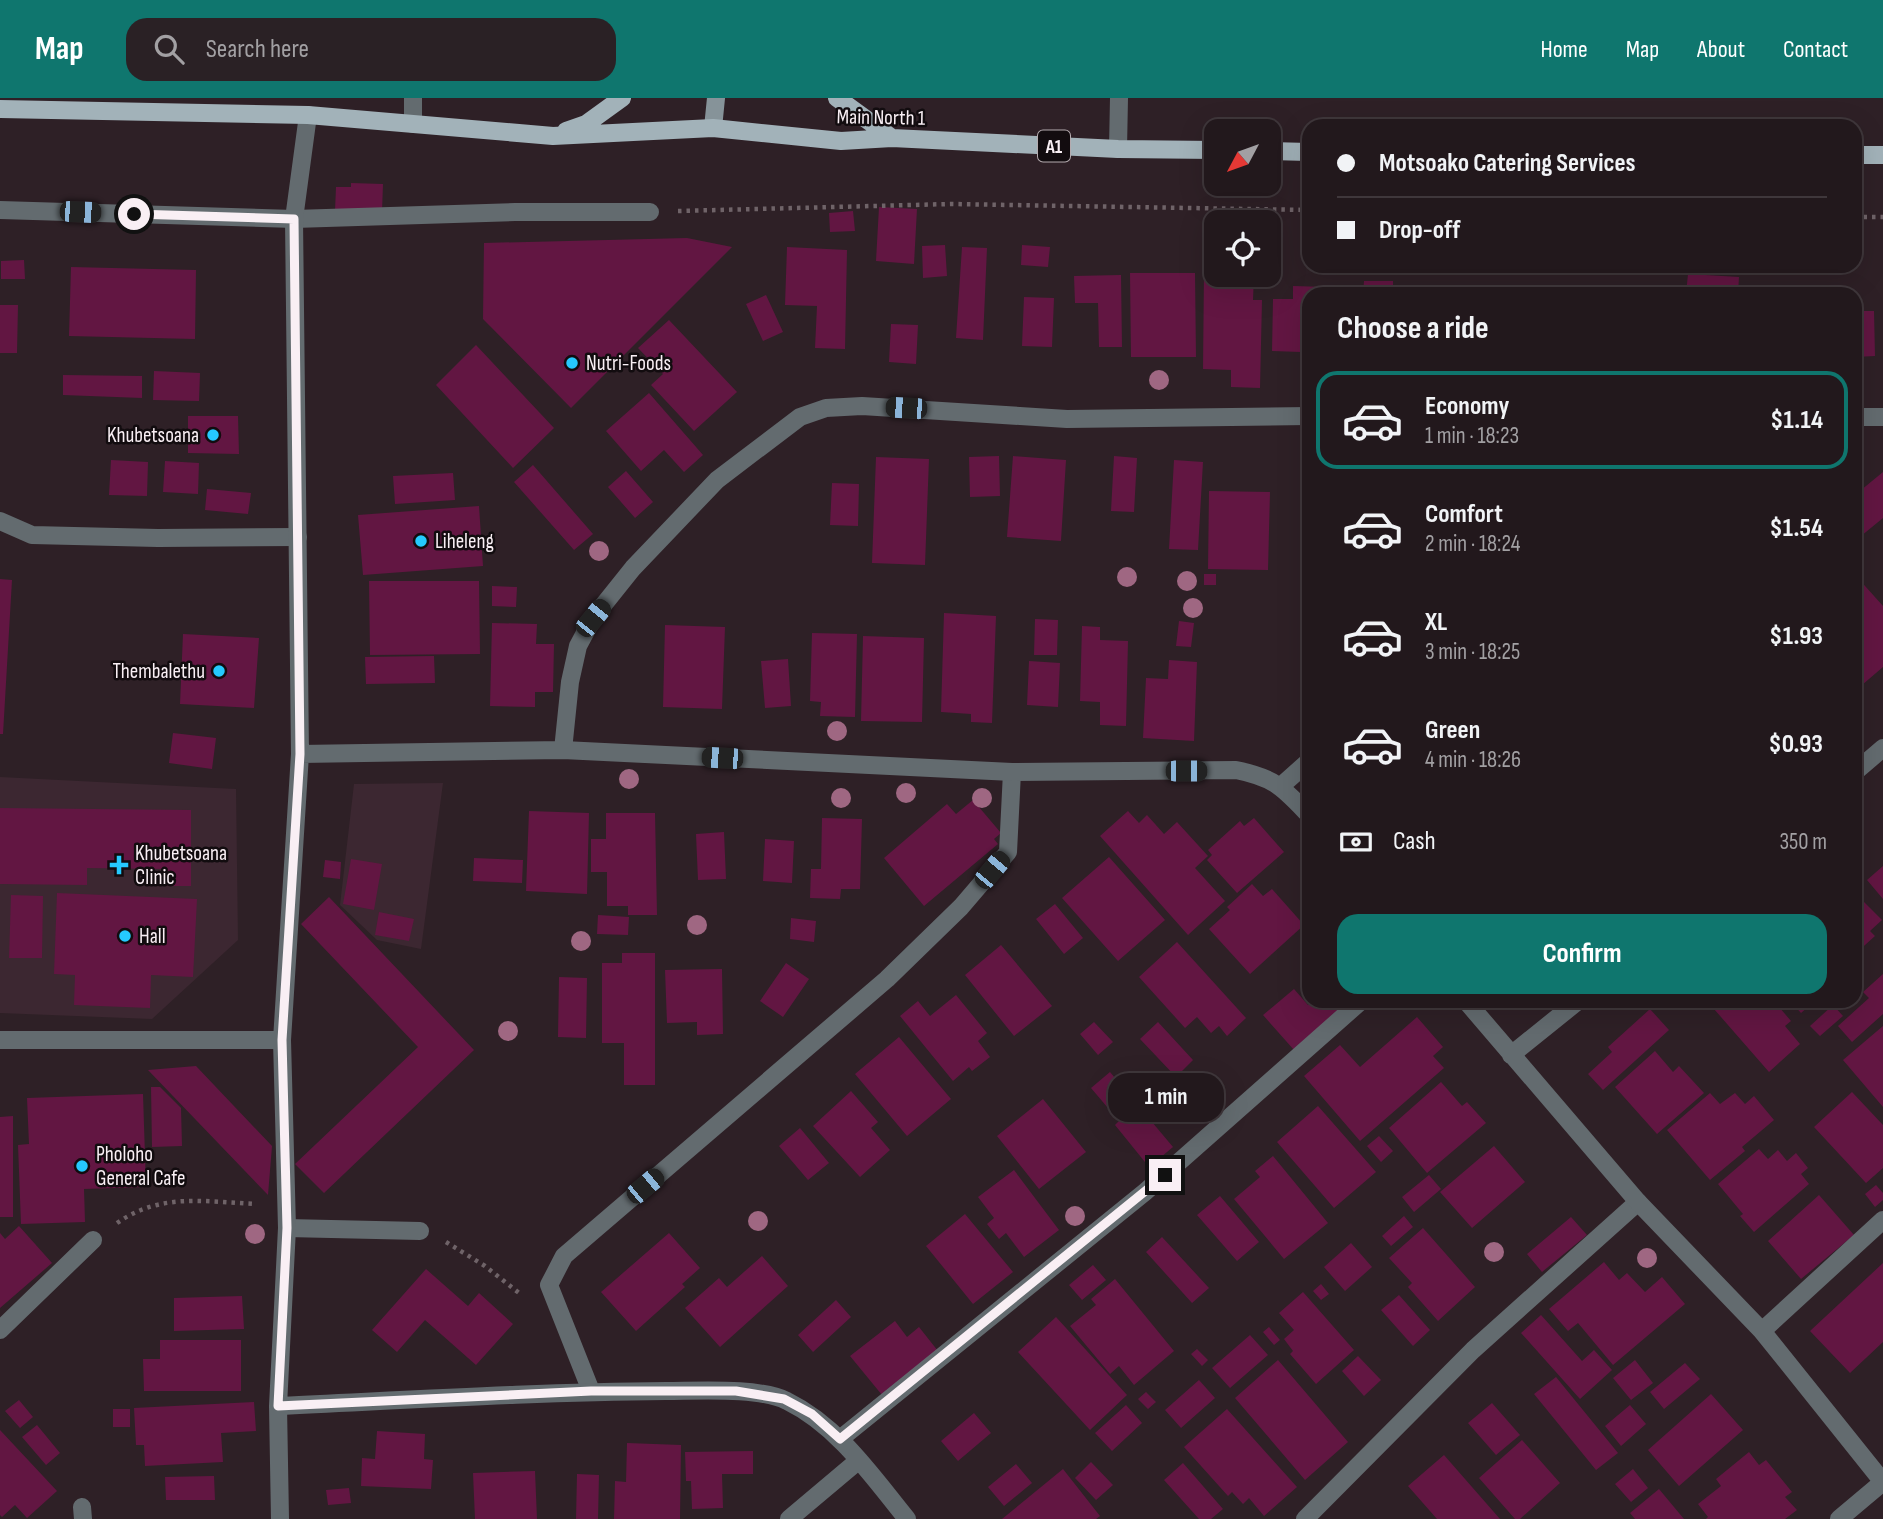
<!DOCTYPE html>
<meta charset="utf-8">
<style>
body{margin:0;font-family:"Sofia Sans Condensed",sans-serif;background:#2a2125;color:#f1f3f6;height:100vh;display:flex;flex-direction:column;font-size:26px;white-space:nowrap}
*{box-sizing:border-box;margin:0}
p{font-size:23px;color:#a2a0a3}
.icon{flex:none;width:38px;height:38px;fill:none;stroke:currentColor;stroke-width:2;stroke-linecap:round;stroke-linejoin:round}
.map{position:relative;flex:1;overflow:hidden}
.panel{position:absolute;left:1302px;top:189px;width:560px;height:721px;display:flex;flex-direction:column;background:#22181c;border-radius:21px;box-shadow:0 7px 28px #0002,0 0 0 2px #3f373b}
.panel>*{flex:none}
.top-card{position:absolute;left:1302px;top:21px;width:560px;height:154px;border-radius:21px;box-shadow:0 7px 28px #0002,0 0 0 2px #3f373b;display:grid;align-content:center;height:154px;padding:0 35px;background:#22181c}
.needle{width:46px;rotate:229deg}
.fabs{position:absolute;left:1204px;top:21px;display:grid;gap:14px}
.fabs a{display:grid;place-items:center;width:77px;height:77px;border-radius:14px;background:#22181c;box-shadow:0 7px 28px #0002,0 0 0 2px #3f373b;font-size:35px}
.end{position:absolute;width:32px;height:32px;margin:-16px;border:9px solid #f9eff4;background:#111;box-shadow:0 0 0 4px #111}
.from{border-radius:50%}
.bubble{position:absolute;height:49px;border-radius:21px;background:#22181c;box-shadow:0 7px 28px #0002,0 0 0 2px #3f373b;font-size:23px;font-weight:700;line-height:49px;text-align:center}
.car{position:absolute;width:21px;height:42px;margin:-21px -10px;border-radius:9px;box-shadow:0 0 5px 2px #0007;background:linear-gradient(#222 24%,#8ab4d8 0 40%,#222 0 76%,#8ab4d8 0 86%,#222 0)}
.top-card b{display:flex;align-items:center;gap:24px;height:66px;font-size:26px}
.top-card b+b{border-top:2px solid #3f373b}
.top-card i{width:18px;height:18px;background:#f1f3f6}
ul{padding:0;list-style:none}
li{display:flex;align-items:center;gap:21px;height:98px;margin:0 14px 10px;padding:0 21px;border:4px solid transparent;border-radius:21px}
li div{flex:1}
li b{display:block;font-size:26px}
li em{font-style:normal;font-weight:700}
li.current{border-color:#0f766e}
li>.icon{width:63px;height:63px;stroke-width:1.5}
h2{padding:0 35px;font-size:32px;line-height:84px}
.pay{display:flex;align-items:center;gap:18px;height:77px;padding:0 35px;font-size:26px}
.pay p{margin-inline-start:auto}
.action{display:flex;gap:14px;margin-top:auto;padding:14px 35px}
.action a{flex:1;height:80px;border-radius:21px;background:#0f766e;color:#fff;font-size:28px;font-weight:700;line-height:80px;text-align:center}
header{display:flex;align-items:center;gap:42px;box-sizing:border-box;height:98px;padding:0 35px;background:#0f766e;color:#fff}
header strong{font-size:33px}
nav{display:flex;gap:38px;margin-inline-start:auto;font-size:24px}
.search{width:490px;height:63px;background:#2a2125;display:flex;align-items:center;gap:18px;box-sizing:border-box;padding:0 24px;border-radius:21px;color:#a2a0a3;font-size:26px}
.map>svg:first-child{display:block}
.built{fill:#3c2731}
.building{fill:#621642}
.lines{fill:none;stroke-linecap:round;stroke-linejoin:round}
.path{stroke:#6f6368;stroke-width:4.5;stroke-dasharray:3.5 5;stroke-linecap:butt}
.lane{stroke:#636b6f;stroke-width:18}
.street{stroke:#636b6f;stroke-width:18}
.secondary{stroke:#869399;stroke-width:18}
.primary{stroke:#a2b2b9;stroke-width:18}
.tree{fill:#9f6782}
.route{stroke:#f9eff4;stroke-width:9}
.poi-dot{fill:#25c9fe;stroke:#120c0f;stroke-width:2.5}
.labels{text-anchor:middle;stroke-width:5;stroke-linejoin:round;paint-order:stroke}
.shield{fill:#120c0f;stroke:#b4abaf;stroke-width:2}
.shield-label{font-size:19px;font-weight:bold;fill:#f9eff4}
.street-label{font-size:21px;fill:#f9eff4;stroke:#120c0f}
.poi-label{font-size:21px;fill:#f9eff4;stroke:#120c0f;text-anchor:start}
</style>
<header>
<strong>Map</strong>
<div class="search"><svg class="icon" aria-label="search" viewBox="0 0 24 24"><circle cx="10" cy="10" r="6"/><path d="M15 15l6 6"/></svg>Search here</div>
<nav><a>Home</a><a>Map</a><a>About</a><a>Contact</a></nav>
</header>
<div class="map">
<svg width="1883" height="1421" viewBox="0 0 1883 1421">
<rect width="100%" height="100%" fill="#2e2026"/>
<path class="built" d="M0,679L236,691L238,842L152,921L0,915Z
M443,685L421,851L377,842L340,807L354,686Z"/>
<path class="building" d="M351,85L383,86L382,114L335,113L336,89H351Z
M879,109L917,111L914,166L876,163Z
M853,113L855,133L830,134L829,115Z
M687,140L732,149L571,310L483,221L484,145Z
M945,147L947,178L923,180L922,148Z
M1022,147L1050,149L1048,169L1021,167Z
M787,149L847,152L845,251L815,250L817,208L785,207Z
M962,149L987,150L983,242L956,240Z
M24,162L25,181H1V163Z
M71,169L196,172L195,241L69,238Z
M1204,173H1216V177H1254L1253,202H1262L1260,290L1231,289V272L1203,271Z
M1130,175H1195L1196,259H1131Z
M1688,176L1739,179L1738,196H1686Z
M1121,177L1122,249H1099L1098,205H1075L1074,178Z
M1364,183H1393V196H1363Z
M1293,188L1327,189L1326,196H1309V264L1300,263L1301,254L1272,253L1273,201H1293Z
M766,197L783,234L763,243L746,206Z
M1024,199L1054,200L1052,249L1022,248Z
M0,207H18L17,255H0Z
M1855,213H1874L1875,258L1855,259Z
M669,222L737,294L694,333L651,287L663,276L638,250Z
M891,226L918,227L916,266L889,264Z
M476,247L554,330L513,370L436,287Z
M154,273L200,275L199,303L153,302Z
M63,277L142,278V300L63,297Z
M649,295L703,357L684,374L664,352L641,373L606,333Z
M188,318H238L239,356L188,355Z
M999,358L1000,398L970,399L969,359Z
M1013,358L1066,362L1061,443L1007,439Z
M1114,358L1137,360L1134,414L1111,413Z
M876,359L929,361L925,467L872,465Z
M111,362L148,364L147,398L109,397Z
M1174,362L1203,364L1198,452L1169,451Z
M165,363L199,365L198,396L163,394Z
M533,367L593,436L574,452L514,384Z
M626,373L653,404L635,420L608,389Z
M1883,374V420L1855,443V397Z
M453,375L455,402L395,406L393,378Z
M832,385L859,386L858,428L830,427Z
M207,391L251,395L248,416L205,412Z
M1209,393L1270,394L1268,472L1208,471Z
M479,408L483,468L363,477L358,417Z
M1204,476H1216V487H1204Z
M1857,479L1883,508V569L1855,593V481Z
M0,481L12,482L3,636H0Z
M369,483H479L480,556L370,557Z
M492,488L517,489L516,509L492,508Z
M944,515L996,518L992,625L971,624V616L941,614Z
M1035,521L1058,522L1057,557H1034Z
M1179,523L1194,525L1191,549L1176,548Z
M492,525L537,526L536,546H554L553,594H535V609L490,608Z
M665,527L725,529L722,611L663,609Z
M1082,528L1100,529V542L1128,543L1126,628L1100,627V604L1080,603Z
M812,535L857,536L855,619L820,618L821,604L810,603Z
M183,536L259,540L254,610L180,606Z
M863,538L924,540L922,624L861,623Z
M434,558L435,585L366,586L365,559Z
M788,561L791,608L765,610L761,563Z
M1169,562L1197,564L1194,643L1143,640L1146,580L1168,581Z
M1029,563L1060,565L1058,609L1027,607Z
M173,635L216,640L212,671L169,665Z
M973,702L1001,735L994,741L998,746L924,808L884,760L947,706L956,716Z
M0,710L191,712V788H167V771L87,770V787L0,786Z
M529,713L589,715L587,796L526,793Z
M1128,713L1139,725L1147,717L1164,736L1177,724L1208,758L1195,770L1225,803L1188,837L1100,738Z
M606,715H655L657,817H628V808H607V774H591V741H606Z
M822,720L862,721L860,791H841L840,801L810,800L811,771H821Z
M1254,720L1284,754L1237,795L1207,762L1212,757L1208,752L1240,723L1244,728Z
M724,734L726,781L698,782L696,736Z
M765,741L794,743L792,785L763,783Z
M1109,759L1165,822L1118,863L1062,800Z
M474,760L523,762L522,785L473,783Z
M351,761L382,766L374,812L343,806Z
M325,762L341,764L340,781L323,779Z
M1883,768V801L1867,782Z
M1252,786L1263,798L1272,791L1304,827L1250,876L1209,831L1230,812L1227,809Z
M57,795L197,801L193,879L151,877L150,910L74,907L75,877L54,876Z
M1855,795L1882,822L1870,833L1875,838L1855,856Z
M11,797L43,798L42,860H9Z
M329,799L474,952L324,1095L295,1066L418,949L301,826Z
M1055,806L1083,840L1064,856L1036,821Z
M379,814L414,821L409,843L375,837Z
M598,817L629,819L628,837L597,836Z
M791,820L816,823L814,844L790,841Z
M1177,844L1246,920L1227,938L1219,928L1211,935L1197,919L1185,930L1139,879Z
M1001,847L1052,908L1014,938L965,877Z
M622,855H655V987H624V945H602V865H622Z
M786,865L809,881L783,919L760,903Z
M722,871L723,936L697,937V924L667,925L665,872Z
M1883,876V916L1852,944L1838,928L1869,900L1863,894Z
M559,879L587,880L586,940L558,939Z
M1294,891L1308,907L1312,903H1350L1294,952L1263,917Z
M956,897L987,935L978,943L990,959L972,973L969,969L953,983L900,918L918,903L930,918Z
M1707,903H1774L1791,923L1785,928L1800,946L1769,974Z
M1790,903H1815L1801,915Z
M1833,907L1843,918L1820,938L1810,928Z
M1650,911L1669,932L1603,992L1588,976L1612,954L1608,949Z
M1417,919L1443,949L1433,958L1444,970L1360,1043L1304,978L1340,947L1360,969Z
M1094,924L1113,944L1098,957L1080,936Z
M1158,924L1193,962L1176,979L1140,941Z
M1883,928V1009L1843,962Z
M899,939L951,1001L907,1038L855,976Z
M1655,953L1673,974L1679,968L1704,995L1657,1036L1615,989Z
M196,968L272,1048L268,1097L148,972Z
M1110,974L1173,1049L1149,1069L1115,1027L1119,1023L1091,990Z
M1441,984L1462,1008L1467,1004L1486,1025L1427,1075L1389,1030Z
M151,989H160L181,1010L182,1048L152,1049Z
M851,993L878,1024L871,1030L890,1052L860,1079L813,1028Z
M1852,994L1883,1027V1070L1866,1085L1814,1029Z
M1710,995L1720,1006L1735,995L1745,1006L1754,998L1774,1022L1742,1049L1745,1053L1710,1082L1667,1032Z
M143,996L146,1089L84,1091L85,1124L21,1126L18,1047L29,1046L27,1000Z
M1043,1001L1086,1054L1039,1091L997,1038Z
M1318,1008L1376,1074L1334,1110L1277,1044Z
M13,1018V1119H0V1019Z
M800,1030L829,1065L808,1082L779,1048Z
M1379,1038L1393,1053L1381,1064L1367,1048Z
M1494,1048L1525,1084L1472,1130L1440,1094Z
M1759,1051L1768,1061L1778,1052L1787,1063L1796,1055L1808,1070L1801,1076L1809,1086L1754,1134L1740,1118L1743,1116L1718,1086Z
M1273,1058L1328,1125L1284,1161L1234,1101L1260,1079L1255,1073Z
M1014,1072L1059,1132L1024,1159L1006,1135L999,1141L987,1126L994,1120L978,1099Z
M1429,1077L1441,1091L1414,1114L1402,1099Z
M1876,1087L1883,1095V1102L1875,1109L1865,1096Z
M1819,1097L1854,1137L1801,1181L1768,1143Z
M1220,1098L1259,1144L1237,1163L1197,1117Z
M965,1116L1013,1174L973,1206L926,1148Z
M1404,1118L1413,1129L1391,1148L1382,1138Z
M1571,1119L1587,1137L1542,1174L1527,1156Z
M19,1128L52,1165L0,1210V1135L5,1141Z
M1423,1130L1475,1189L1438,1223L1408,1189L1412,1185L1389,1160Z
M669,1135L700,1170L682,1186L685,1189L636,1233L601,1194Z
M1162,1139L1209,1190L1192,1205L1146,1154Z
M1351,1145L1372,1169L1345,1193L1324,1169Z
M762,1158L788,1188L720,1249L685,1210L719,1180L727,1189Z
M1604,1164L1619,1182L1627,1175L1645,1194L1662,1179L1685,1206L1613,1267L1578,1225L1568,1233L1549,1211Z
M1883,1165V1244L1850,1275L1810,1233Z
M1093,1167L1106,1182L1082,1202L1069,1187Z
M426,1171L468,1208L479,1195L513,1226L476,1267L425,1222L397,1254L372,1232Z
M1115,1181L1174,1253L1134,1287L1119,1268L1110,1276L1070,1228L1096,1207L1091,1201Z
M1321,1186L1329,1196L1321,1202L1313,1193Z
M1303,1194L1354,1252L1316,1286L1290,1256L1293,1253L1284,1241L1294,1232L1279,1215Z
M1399,1197L1430,1232L1413,1248L1381,1212Z
M242,1198L244,1231L174,1233V1200Z
M836,1202L851,1219L813,1254L798,1237Z
M1541,1217L1582,1263L1594,1252L1612,1272L1580,1301L1521,1235Z
M1056,1219L1127,1297L1090,1332L1018,1254Z
M895,1223L907,1239L919,1229L938,1253L882,1297L850,1258Z
M1269,1229L1280,1242L1274,1247L1263,1234Z
M1250,1237L1268,1257L1230,1290L1212,1270Z
M160,1242H241V1293H144L143,1261H160Z
M1197,1251L1208,1262L1202,1268L1191,1256Z
M1358,1258L1381,1282L1364,1298L1342,1273Z
M1278,1262L1348,1344L1305,1382L1235,1300Z
M1635,1262L1653,1285L1631,1302L1613,1280Z
M1685,1265L1700,1281L1664,1311L1650,1294Z
M1556,1279L1618,1355L1596,1372L1534,1296Z
M1199,1282L1215,1300L1181,1330L1165,1312Z
M1146,1294L1156,1304L1148,1311L1138,1301Z
M1711,1296L1743,1332L1679,1388L1648,1352Z
M19,1302L33,1319L20,1330L5,1313Z
M254,1304L256,1333L221,1335L223,1364L145,1368L144,1347H136L134,1310Z
M1492,1305L1520,1337L1496,1357L1468,1325Z
M1126,1307L1142,1325L1112,1353L1095,1335Z
M1630,1307L1646,1326L1621,1348L1605,1328Z
M113,1311H130V1329H113Z
M1227,1311L1297,1389L1264,1418L1249,1400L1243,1406L1232,1394L1228,1398L1184,1349Z
M974,1315L991,1335L958,1363L941,1343Z
M37,1327L60,1355L46,1367L22,1339Z
M0,1332L57,1393L27,1420L15,1407L2,1419L0,1417Z
M377,1333L425,1336L424,1361L433,1362L431,1391L361,1388L362,1360L375,1361Z
M1522,1342L1560,1385L1520,1421H1515L1479,1380Z
M627,1345L681,1347L680,1421H614L615,1383L626,1384Z
M753,1353V1376H722L723,1410L692,1411L691,1383H686L685,1354Z
M1749,1354L1759,1367L1766,1362L1792,1394L1785,1399L1797,1412L1785,1421H1706L1708,1419L1698,1406L1721,1388L1716,1381Z
M1444,1357L1500,1421H1437L1408,1388Z
M1091,1364L1113,1387L1096,1402L1075,1380Z
M1183,1365L1223,1411L1211,1421H1199L1164,1382Z
M1016,1366L1032,1385L1004,1408L988,1389Z
M1063,1371L1100,1418L1096,1421H1002Z
M1633,1371L1648,1390L1631,1404L1615,1386Z
M535,1373L537,1421H475L473,1375Z
M577,1376L599,1377L598,1421H576Z
M214,1378L215,1402H166L165,1379Z
M349,1390L351,1405L328,1407L326,1392Z
M1659,1391L1684,1421H1635L1630,1415Z"/>
<g class="lines">
<path class="path" d="M678,113L951,106L1309,112
M1855,119H1883
M117,1125C162,1094 205,1104 257,1106
M446,1144L485,1168L519,1195"/>
<path class="lane" d="M413,26V0
M1118,51L1119,0
M0,112L294,121L515,114H650
M0,423L32,437L158,440L298,439
M287,1130L420,1133
M0,1232L93,1142
M591,1293L549,1187L564,1158L887,881L961,809L1008,754L1012,674
M840,1341L1145,1094L1361,903
M82,1409L83,1421
M1305,1421L1473,1252L1638,1104"/>
<path class="street" d="M1855,319H1883
M563,652L570,584L578,548L593,520L633,470L717,382L800,319L826,310L862,308L1067,321L1309,318
M300,656L563,652L1012,674L1236,672C1275,680 1282,689 1309,717
M1855,674L1883,650
M1281,688L1309,663
M1466,903L1638,1104L1762,1233L1883,1384
M0,942H282
M1511,957L1578,903
M1762,1233L1883,1122
M278,1308C408,1302 537,1294 666,1293C698,1293 760,1289 787,1303C838,1328 872,1378 907,1421
M280,1421L278,1308L287,1130L282,942L300,656L294,121L308,17
M789,1421L859,1362
M1839,1421L1883,1384"/>
<path class="secondary" d="M713,30L716,0"/>
<path class="primary" d="M837,0L892,40
M0,11L308,17L553,38L713,30L841,43L892,40L1118,51L1216,52
M566,33L586,26L622,0
M1269,53L1309,54
M1855,57H1883"/>
</g>
<g class="tree">
<circle cx="1159" cy="282" r="10"/>
<circle cx="599" cy="453" r="10"/>
<circle cx="1127" cy="479" r="10"/>
<circle cx="1187" cy="483" r="10"/>
<circle cx="1193" cy="510" r="10"/>
<circle cx="837" cy="633" r="10"/>
<circle cx="629" cy="681" r="10"/>
<circle cx="906" cy="695" r="10"/>
<circle cx="841" cy="700" r="10"/>
<circle cx="982" cy="700" r="10"/>
<circle cx="697" cy="827" r="10"/>
<circle cx="581" cy="843" r="10"/>
<circle cx="508" cy="933" r="10"/>
<circle cx="1075" cy="1118" r="10"/>
<circle cx="758" cy="1123" r="10"/>
<circle cx="255" cy="1136" r="10"/>
<circle cx="1494" cy="1154" r="10"/>
<circle cx="1647" cy="1160" r="10"/>
</g>
<g class="lines">
<path class="route" d="M134,116L294,121L300,656L282,942L287,1130L278,1308L591,1293H736L784,1301L812,1316L840,1341L1165,1077"/>
</g>
<g class="poi-dot">
<circle cx="572" cy="265" r="7"/>
<circle cx="213" cy="337" r="7"/>
<circle cx="421" cy="443" r="7"/>
<circle cx="219" cy="573" r="7"/>
<path d="M115.5 756.5h7v7h7v7h-7v7h-7v-7h-7v-7h7z"/>
<circle cx="125" cy="838" r="7"/>
<circle cx="82" cy="1068" r="7"/>
</g>
<g class="labels">
<rect class="shield" x="1038" y="32.5" width="32" height="31" rx="5"/>
<g class="shield-label">
<text x="1054" y="55">A1</text>
</g>
<g class="street-label">
<text transform="translate(881 19) rotate(1)" y="7">Main North 1</text>
</g>
<g class="poi-label">
<text x="586" y="272">Nutri-Foods</text>
<text x="199" y="344" text-anchor="end">Khubetsoana</text>
<text x="435" y="450">Liheleng</text>
<text x="205" y="580" text-anchor="end">Thembalethu</text>
<text x="135" y="762">Khubetsoana<tspan x="135" dy="24">Clinic</tspan></text>
<text x="139" y="845">Hall</text>
<text x="96" y="1063">Pholoho<tspan x="96" dy="24">General Cafe</tspan></text>
</g>
</g>
</svg>
<div class="fabs">
<a><svg class="needle" viewBox="-14 -14 28 28"><path d="M0-13l5 13h-10z" fill="#e53935"/><path d="M0 13l5-13h-10z" fill="#a2a0a3"/></svg></a>
<a><svg class="icon" aria-label="locate" viewBox="0 0 24 24"><circle cx="12" cy="12" r="6"/><path d="M12 2v4M12 18v4M2 12h4M18 12h4"/></svg></a>
</div>
<i class="end from" style="left:134px;top:116px"></i>
<i class="end" style="left:1165px;top:1077px"></i>
<div class="bubble" style="left:1108px;top:975px;width:116px">1 min</div>
<i class="car" style="left:80px;top:114px;rotate:92deg"></i>
<i class="car" style="left:906px;top:310px;rotate:273deg"></i>
<i class="car" style="left:593px;top:520px;rotate:39deg"></i>
<i class="car" style="left:722px;top:660px;rotate:273deg"></i>
<i class="car" style="left:1186px;top:673px;rotate:90deg"></i>
<i class="car" style="left:992px;top:772px;rotate:40deg"></i>
<i class="car" style="left:645px;top:1088px;rotate:50deg"></i>
<div class="top-card">
<b><i class="from"></i>Motsoako Catering Services</b>
<b><i></i>Drop-off</b>
</div>
<section class="panel">
<h2>Choose a ride</h2>
<ul>
<li class="current"><svg class="icon" aria-label="car" viewBox="0 0 24 24"><path d="M5 17H2v-5l4-1 3-4h7l3 4 3 1v5h-3M9 17h6M6 11h13"/><circle cx="7" cy="17" r="2"/><circle cx="17" cy="17" r="2"/></svg><div><b>Economy</b><p>1 min · 18:23</p></div><em>$1.14</em></li>
<li><svg class="icon" aria-label="car" viewBox="0 0 24 24"><path d="M5 17H2v-5l4-1 3-4h7l3 4 3 1v5h-3M9 17h6M6 11h13"/><circle cx="7" cy="17" r="2"/><circle cx="17" cy="17" r="2"/></svg><div><b>Comfort</b><p>2 min · 18:24</p></div><em>$1.54</em></li>
<li><svg class="icon" aria-label="car" viewBox="0 0 24 24"><path d="M5 17H2v-5l4-1 3-4h7l3 4 3 1v5h-3M9 17h6M6 11h13"/><circle cx="7" cy="17" r="2"/><circle cx="17" cy="17" r="2"/></svg><div><b>XL</b><p>3 min · 18:25</p></div><em>$1.93</em></li>
<li><svg class="icon" aria-label="car" viewBox="0 0 24 24"><path d="M5 17H2v-5l4-1 3-4h7l3 4 3 1v5h-3M9 17h6M6 11h13"/><circle cx="7" cy="17" r="2"/><circle cx="17" cy="17" r="2"/></svg><div><b>Green</b><p>4 min · 18:26</p></div><em>$0.93</em></li>
</ul>
<div class="pay"><svg class="icon" aria-label="cash" viewBox="0 0 24 24"><path d="M3 7h18v10H3z"/><circle cx="12" cy="12" r="2"/></svg>Cash<p>350 m</p></div>
<div class="action"><a>Confirm</a></div>
</section>
</div>
